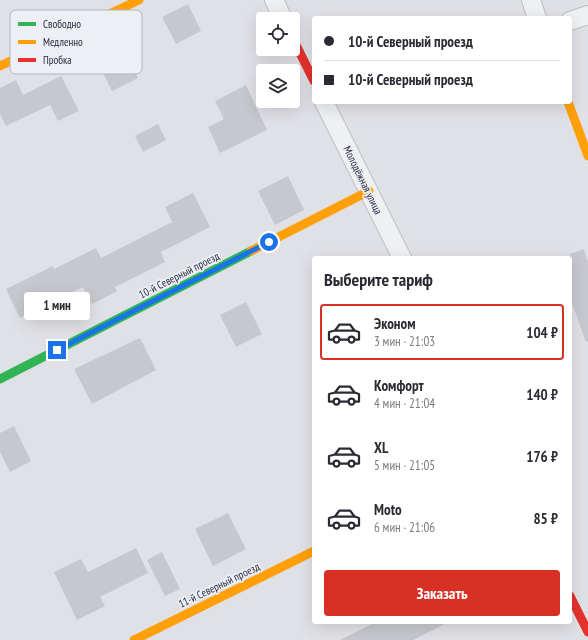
<!DOCTYPE html>
<html lang="ru">
<meta charset="utf-8">
<style>
body{margin:0;font-family:"PT Sans Narrow",sans-serif;background:#f2f2f3;color:#2b2b33;height:100vh;display:flex;flex-direction:column;font-size:15px;white-space:nowrap}
*{box-sizing:border-box;margin:0}
p{font-size:13px;color:#7c7c81}
.icon{flex:none;width:22px;height:22px;fill:none;stroke:currentColor;stroke-width:2;stroke-linecap:round;stroke-linejoin:round}
.map{position:relative;flex:1;overflow:hidden}
.sheet{position:absolute;left:312px;top:256px;width:260px;height:368px;display:flex;flex-direction:column;background:#fff;border-radius:4px;box-shadow:0 4px 16px #0002}
.sheet>*{flex:none}
.top-card{position:absolute;left:312px;top:16px;width:260px;height:88px;border-radius:4px;box-shadow:0 4px 16px #0002;display:grid;align-content:center;height:88px;padding:0 12px;background:#fff}
.fabs{position:absolute;left:256px;top:12px;display:grid;gap:8px}
.fabs a{display:grid;place-items:center;width:44px;height:44px;border-radius:4px;background:#fff;box-shadow:0 4px 16px #0002;font-size:20px}
.end{position:absolute;width:18px;height:18px;margin:-9px;border:5px solid #1a73e8;background:#fff;box-shadow:0 0 0 2px #fff}
.from{border-radius:50%}
.bubble{position:absolute;height:28px;border-radius:4px;background:#fff;box-shadow:0 4px 16px #0002;font-size:13px;font-weight:700;line-height:28px;text-align:center}
.top-card b{display:flex;align-items:center;gap:14px;height:38px;font-size:15px}
.top-card b+b{border-top:1px solid #e1e1e2}
.top-card i{width:10px;height:10px;background:#2b2b33}
ul{padding:0;list-style:none}
li{display:flex;align-items:center;gap:12px;height:56px;margin:0 8px 6px;padding:0 4px;border:2px solid transparent;border-radius:4px}
li div{flex:1}
li b{display:block;font-size:15px}
li em{font-style:normal;font-weight:700}
li.on{border-color:#d93025}
li>.icon{width:36px;height:36px;stroke-width:1.5}
h2{padding:0 12px;font-size:18px;line-height:48px}
.button{display:flex;gap:8px;margin-top:auto;padding:8px 12px}
.button a{flex:1;height:46px;border-radius:4px;background:#d93025;color:#fff;font-size:16px;font-weight:700;line-height:46px;text-align:center}
.map>svg:first-child{display:block}
.building{fill:#c6c8cd}
.lines{fill:none;stroke-linecap:round;stroke-linejoin:round}
.street-casing{stroke:#bebfc4;stroke-width:20}
.street{stroke:#eff0f2;stroke-width:18}
.fast{stroke:#30b455;stroke-width:9}
.slow{stroke:#ff9f0a;stroke-width:9}
.jam{stroke:#e5322d;stroke-width:9}
.route{stroke:#1a73e8;stroke-width:5}
.labels{text-anchor:middle;stroke-width:3.5;stroke-linejoin:round;paint-order:stroke}
.street-label{font-size:11px;fill:#272c3f;stroke:#edeff5}
.key{fill:#edeff5;stroke:#b2b4be;stroke-width:1}
.key-label{font-size:11px;fill:#272c3f}
</style>
<div class="map">
<svg width="588" height="640" viewBox="0 0 588 640">
<rect width="100%" height="100%" fill="#e0e1e6"/>
<path class="building" d="M188,4L201,31L176,44L162,17Z
M120,42L138,78L112,91L94,55Z
M61,76L79,111L58,121L50,105L6,126L0,114V88L16,80L23,95Z
M246,85L267,130L220,153L208,127L224,119L215,101Z
M158,124L166,140L143,152L135,136Z
M288,176L304,210L275,225L258,191Z
M193,193L210,227L161,252L165,262L115,287L117,291L92,304L83,287L20,318L6,289L53,266L54,269L96,248L101,258L172,222L165,207Z
M584,249L588,262V341L586,342L570,298V254Z
M246,302L262,334L236,347L220,315Z
M140,338L156,370L92,404L74,369Z
M14,426L31,461L10,472L0,452V433Z
M228,513L246,549L213,566L195,529Z
M136,548L148,573L100,597L105,606L77,620L54,572L81,559L88,572Z
M162,552L180,589L165,596L147,560Z
M376,622H449L413,640H340Z"/>
<g class="lines">
<g class="street-casing">
<path id="street" d="M274,0L283,19
M531,0L537,18
M570,21L588,15
M324,102L402,258"/>
</g>
<use href="#street" class="street"/>
<path class="fast" d="M0,379L251,251"/>
<path class="slow" d="M0,66L139,0
M568,102L588,156
M251,251L369,191
M134,640L314,551"/>
<path class="jam" d="M293,39L314,81
M570,596L588,632"/>
</g>
<g class="lines">
<path class="route" d="M57,350L269,242"/>
</g>
<g class="labels">
<g class="street-label">
<text transform="translate(363 180) rotate(64)" y="4">Молодёжная улица</text>
<text transform="translate(179 275) rotate(-27)" y="4">10-й Северный проезд</text>
<text transform="translate(219 585) rotate(-26)" y="4">11-й Северный проезд</text>
</g>
</g>
<rect x="10" y="10" width="132" height="64" rx="6" class="key"/>
<rect x="18" y="22" width="18" height="4" fill="#30b455"/>
<rect x="18" y="40" width="18" height="4" fill="#ff9f0a"/>
<rect x="18" y="58" width="18" height="4" fill="#e5322d"/>
<g class="key-label">
<text x="43" y="28">Свободно</text>
<text x="43" y="46">Медленно</text>
<text x="43" y="64">Пробка</text>
</g>
</svg>
<div class="fabs">
<a><svg class="icon" aria-label="locate" viewBox="0 0 24 24"><circle cx="12" cy="12" r="6"/><path d="M12 2v4M12 18v4M2 12h4M18 12h4"/></svg></a>
<a><svg class="icon" aria-label="layers" viewBox="0 0 24 24"><path d="M12 4l9 5-9 5-9-5zM3 14l9 5 9-5"/></svg></a>
</div>
<i class="end from" style="left:269px;top:242px"></i>
<i class="end" style="left:57px;top:350px"></i>
<div class="bubble" style="left:24px;top:292px;width:66px">1 мин</div>
<div class="top-card">
<b><i class="from"></i>10-й Северный проезд</b>
<b><i></i>10-й Северный проезд</b>
</div>
<section class="sheet">
<h2>Выберите тариф</h2>
<ul>
<li class="on"><svg class="icon" aria-label="car" viewBox="0 0 24 24"><path d="M5 17H2v-5l4-1 3-4h7l3 4 3 1v5h-3M9 17h6M6 11h13"/><circle cx="7" cy="17" r="2"/><circle cx="17" cy="17" r="2"/></svg><div><b>Эконом</b><p>3 мин · 21:03</p></div><em>104 ₽</em></li>
<li><svg class="icon" aria-label="car" viewBox="0 0 24 24"><path d="M5 17H2v-5l4-1 3-4h7l3 4 3 1v5h-3M9 17h6M6 11h13"/><circle cx="7" cy="17" r="2"/><circle cx="17" cy="17" r="2"/></svg><div><b>Комфорт</b><p>4 мин · 21:04</p></div><em>140 ₽</em></li>
<li><svg class="icon" aria-label="car" viewBox="0 0 24 24"><path d="M5 17H2v-5l4-1 3-4h7l3 4 3 1v5h-3M9 17h6M6 11h13"/><circle cx="7" cy="17" r="2"/><circle cx="17" cy="17" r="2"/></svg><div><b>XL</b><p>5 мин · 21:05</p></div><em>176 ₽</em></li>
<li><svg class="icon" aria-label="car" viewBox="0 0 24 24"><path d="M5 17H2v-5l4-1 3-4h7l3 4 3 1v5h-3M9 17h6M6 11h13"/><circle cx="7" cy="17" r="2"/><circle cx="17" cy="17" r="2"/></svg><div><b>Moto</b><p>6 мин · 21:06</p></div><em>85 ₽</em></li>
</ul>
<div class="button"><a>Заказать</a></div>
</section>
</div>
